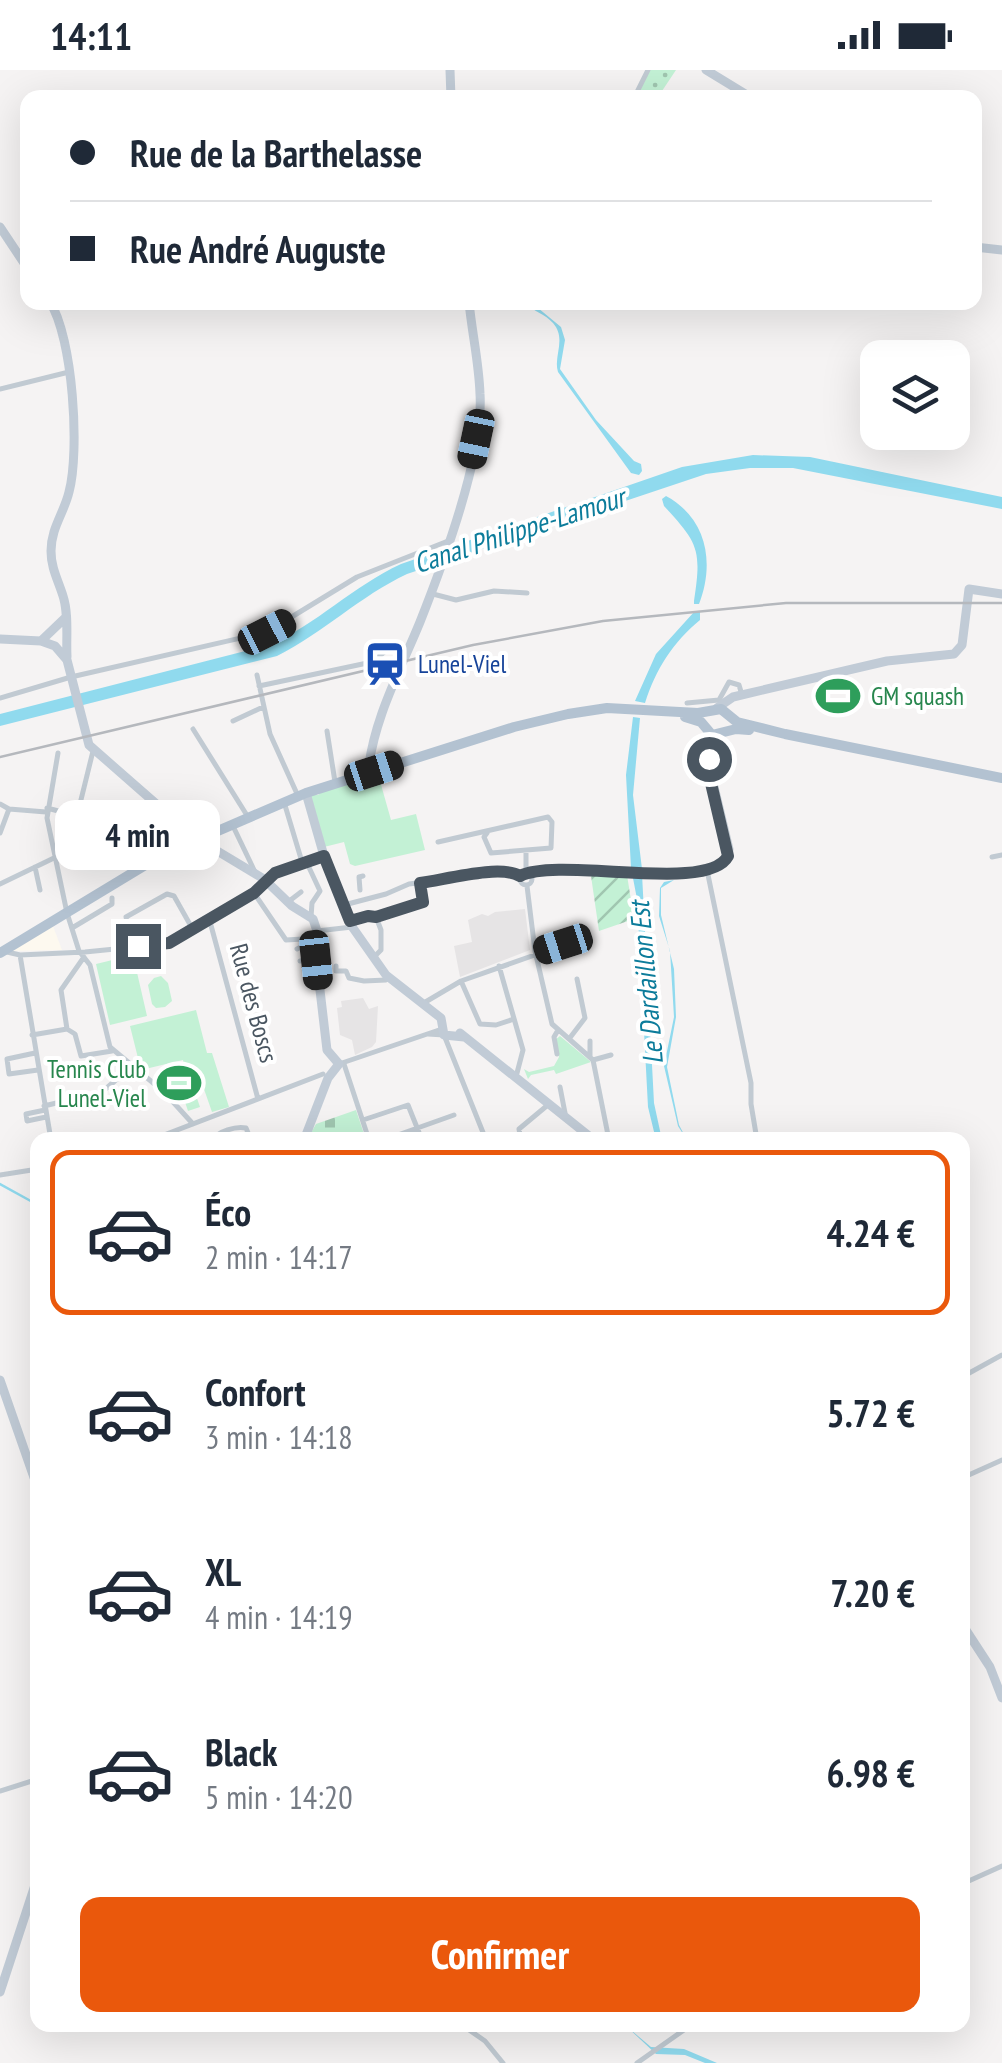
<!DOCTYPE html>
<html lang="fr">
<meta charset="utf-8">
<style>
body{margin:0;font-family:"PT Sans Narrow",sans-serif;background:#f6f6f7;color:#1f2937;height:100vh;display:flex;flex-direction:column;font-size:38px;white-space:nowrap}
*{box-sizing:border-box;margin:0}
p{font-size:32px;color:#747a83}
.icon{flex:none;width:55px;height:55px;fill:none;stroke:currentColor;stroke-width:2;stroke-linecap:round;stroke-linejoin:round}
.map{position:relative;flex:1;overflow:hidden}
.details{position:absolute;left:30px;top:1062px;width:940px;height:900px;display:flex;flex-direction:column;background:#fff;border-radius:20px;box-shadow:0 10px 40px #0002}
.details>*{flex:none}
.banner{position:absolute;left:20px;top:20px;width:962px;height:220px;border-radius:20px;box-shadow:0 10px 40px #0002;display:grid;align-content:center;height:220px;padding:0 50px;background:#fff}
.controls{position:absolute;left:860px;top:270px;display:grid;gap:20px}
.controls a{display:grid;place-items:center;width:110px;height:110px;border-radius:20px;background:#fff;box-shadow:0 10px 40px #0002;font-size:50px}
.end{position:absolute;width:45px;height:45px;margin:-22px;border:12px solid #4a5661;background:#fff;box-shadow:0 0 0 5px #fff}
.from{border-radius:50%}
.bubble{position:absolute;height:70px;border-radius:20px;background:#fff;box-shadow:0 10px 40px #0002;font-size:32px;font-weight:800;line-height:70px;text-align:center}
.car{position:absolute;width:30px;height:60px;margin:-30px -15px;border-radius:12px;box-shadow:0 0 8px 2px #0007;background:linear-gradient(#222 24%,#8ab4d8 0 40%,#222 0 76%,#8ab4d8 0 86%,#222 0)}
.banner b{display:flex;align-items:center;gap:35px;height:95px;font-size:38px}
.banner b+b{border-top:2px solid #e0e1e3}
.banner i{width:25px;height:25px;background:#1f2937}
ul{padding:18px 0 0;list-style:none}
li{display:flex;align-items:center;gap:30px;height:165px;margin:0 20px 15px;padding:0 30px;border:5px solid transparent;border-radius:20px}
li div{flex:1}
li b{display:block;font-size:38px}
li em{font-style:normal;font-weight:800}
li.on{border-color:#ea580c}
li>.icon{width:90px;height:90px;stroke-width:1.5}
.cta{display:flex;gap:20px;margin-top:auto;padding:20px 50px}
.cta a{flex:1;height:115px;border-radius:20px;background:#ea580c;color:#fff;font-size:40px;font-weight:800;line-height:115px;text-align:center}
.status{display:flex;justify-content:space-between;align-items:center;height:70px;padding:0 50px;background:#fff;direction:ltr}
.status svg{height:28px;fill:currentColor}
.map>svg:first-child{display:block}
.commercial{fill:#fdf9ef}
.education{fill:#e6e4e5}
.grass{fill:url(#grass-dots)}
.cemetery{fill:url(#cemetery-stones)}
.park{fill:#c3f1d5}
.garden{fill:url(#garden-furrows)}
.water{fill:#90daee}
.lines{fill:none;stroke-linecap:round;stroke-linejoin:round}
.stream{stroke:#90daee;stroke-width:2.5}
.street{stroke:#c1cad2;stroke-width:5}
.secondary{stroke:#c1cbd6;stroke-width:9}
.primary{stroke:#b3c2d1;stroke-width:10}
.rail{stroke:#b5b8bd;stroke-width:2.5}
.route{stroke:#4a5661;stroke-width:12}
.labels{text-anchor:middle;stroke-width:8;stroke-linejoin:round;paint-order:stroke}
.transit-label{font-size:25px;fill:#164399;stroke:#fff;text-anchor:start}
.leisure-label{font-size:25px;fill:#27864d;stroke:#fff;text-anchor:start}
.street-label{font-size:25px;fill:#4a5661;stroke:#fff}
.water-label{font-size:28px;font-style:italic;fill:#0c7c9b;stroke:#fff}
</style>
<div class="status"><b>14:11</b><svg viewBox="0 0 49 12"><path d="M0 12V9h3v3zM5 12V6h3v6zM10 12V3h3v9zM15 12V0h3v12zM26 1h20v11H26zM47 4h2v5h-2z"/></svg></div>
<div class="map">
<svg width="1002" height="1993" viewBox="0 0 1002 1993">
<defs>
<pattern id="grass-dots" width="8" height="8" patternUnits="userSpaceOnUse" patternTransform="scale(2.5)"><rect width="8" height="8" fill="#c3f1d5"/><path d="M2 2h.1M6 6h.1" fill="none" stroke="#a0c6b0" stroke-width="1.8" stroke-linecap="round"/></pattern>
<pattern id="cemetery-stones" width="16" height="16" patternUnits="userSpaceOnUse" patternTransform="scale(2.5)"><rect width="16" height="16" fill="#c3f1d5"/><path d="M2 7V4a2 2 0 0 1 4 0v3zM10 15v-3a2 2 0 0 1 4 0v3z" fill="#a0c6b0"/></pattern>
<pattern id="garden-furrows" width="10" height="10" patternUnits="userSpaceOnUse" patternTransform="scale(2.5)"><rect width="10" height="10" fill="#c3f1d5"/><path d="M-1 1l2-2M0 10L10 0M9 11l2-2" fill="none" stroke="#a0c6b0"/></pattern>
</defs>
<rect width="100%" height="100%" fill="#f5f3f3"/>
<path class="commercial" d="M53,856L62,880L11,881Z"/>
<path class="education" d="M525,839L530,880L460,907L454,876L472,872L468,850L482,844L488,846L495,842Z
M363,928L369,939L378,936L376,972L372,977L355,985L352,970L340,965L337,938L342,937L341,931Z"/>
<path class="grass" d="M649,0H676L658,27L636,28Z"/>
<path class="cemetery" d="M356,1040L366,1070H307L316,1054Z"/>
<path class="park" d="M378,704L391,750L416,744L425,780L355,796L350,794L344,772L324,777L309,725H318L323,721Z
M133,885L147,946L110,955L96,894Z
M161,906L168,913L172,931L165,937L156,938L152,934L148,915L154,908Z
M196,940L207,983H212L229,1037L212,1042L198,1002L189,1005L200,1037L188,1041L181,1020L169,1022L165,1011L186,1005L183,990L141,1000L130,956Z
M560,966L591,992L556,1004L554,1000L531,1005L528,1009L524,999L529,1002L554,996L559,987L555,970Z"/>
<path class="garden" d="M627,805L634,849L599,861L591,806Z"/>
<path class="water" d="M526,233H532L561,257L565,270L560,299L596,350L634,391L641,394L642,401L639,405L631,403L558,302C553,286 567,269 553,253C545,244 534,242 526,233Z
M753,385L810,387L1002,427V439L793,398H750L706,404L407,504C360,526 323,563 277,586L0,656V644L269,575C316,555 353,516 401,494L682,397Z
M666,426C707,448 715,493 699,534H694V531C702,479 698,473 664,436L662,429Z
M700,541V550C673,572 656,599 645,633L635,631L656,584L694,542Z
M633,647L640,648L633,725L642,799L631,798L626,705Z
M632,803L642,804L654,1033L662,1070H656L648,1037L637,829Z
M674,810L661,818V845L674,899L676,947L667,997L679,1055L687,1070L678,1056L664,996L674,947L670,881L659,846L660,818L664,812Z
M625,1955L651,1977L684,1979L717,1993H705L685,1985L656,1984Z"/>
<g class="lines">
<path class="stream" d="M0,1114L38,1135"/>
<path class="street" d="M634,28L648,0
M0,319L69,302
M433,524L456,530L494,521L527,523
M257,605L270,664L298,726
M259,616L372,592L388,579L406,581
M0,628L71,607L267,562L357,507L448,471
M687,633L719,630L729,612L739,615L742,625
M233,651L263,637
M193,659L248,747
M327,661L335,712
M711,666L709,702L727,780L725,791
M58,683L47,748L67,843L79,881L90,895L110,977L164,1022L193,1054
M284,732L302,792
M0,734L9,739L46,742
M47,738L126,759L194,769
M77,746L93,681
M232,754L255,802
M0,763L9,739
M438,772L548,747L552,752L551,778L491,783L484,767L487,763
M526,783V803
M992,787L1002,785
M306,791L320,821L312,833L311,847
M35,797L40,820
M707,800L751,1013V1034L757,1070
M520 809a6 6 0 1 1 12 0a6 6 0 1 1-12 0Z
M531,805L540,801L631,800L685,805L707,800L730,789L731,779L713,704L714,684L721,666
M0,814L56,787
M527,816L535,881L552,954L593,990
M360,820L359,807L363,806
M254,823L286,870L303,869V876L297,879
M288,832L301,822
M344,835L386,824L409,814L502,802H511L520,806
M209,848L258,1029
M350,851L368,846L376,847L423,832L420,813
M72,858L112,834V828
M317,861L352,857
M133,876L126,847L167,824L174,826L192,858
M7,882L20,885L85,882L165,874L254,823L275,803L324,786
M20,885L51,1070
M375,886L381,880V860L376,847
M300,891L316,889
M336,896V901H346L349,908L364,911L386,910
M499,896L523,980L517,1003
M461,911L480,954L496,955L514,949
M422,934L461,911L586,867
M67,959L61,920L84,887
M428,964L444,965L486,1070
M32,965L67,959L75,964L81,986L112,981
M569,969L585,948L577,909
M590,971V986
M35,983L7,989L9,1004L38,1000
M557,984L554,967L558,960
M593,990L609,1070
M593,990L611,985
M339,994L442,959
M344,994L369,1070
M560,1017L565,1043
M44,1036L102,1022L131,997
M45,1040L26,1044L27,1051L46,1047
M363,1050L408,1035L422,1070
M395,1066L454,1045
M151,1070L323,1004
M213,1070C218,1061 236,1056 246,1058L251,1070
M296,1070H298
M521,1070L519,1059L549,1034
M0,1105L38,1099
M962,1307L1002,1285
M962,1408L1002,1390
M0,1721L38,1709
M962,1814L1002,1796
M462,1955L485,1971L503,1993
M637,1993L691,1955"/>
<path class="secondary" d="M450,0L451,28
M706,0L752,28
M0,157L28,199
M975,177L1002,180
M50,232C73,268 80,381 69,422C64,443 51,458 51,481C51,498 58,510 63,526C69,544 66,568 67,587
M0,569L41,571L55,576L67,590L89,675L194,767L264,809L292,836L313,849L317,861L316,886L327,980L339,994
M42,570L65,548
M717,638L733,627L887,591L954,584L962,575L969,519L1002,524
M368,703C373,650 400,601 420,552C443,494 484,385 480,324C479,293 472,263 469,232
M306,723L324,786L353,858L386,905L441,948L444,965L464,967
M460,963L594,1070
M304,1070L328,1008L339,994
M0,1310L38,1419
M962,1554L990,1597L1002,1628
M0,1922L38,1806"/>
<path class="primary" d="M685,647L701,652L712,665L736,659L749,660
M0,883L162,785L306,723L514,657L568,644L607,638L698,643L721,639L737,652L785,664L1002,708"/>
<path class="rail" d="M0,687L473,575L603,551L786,533H1002"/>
</g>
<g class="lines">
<path class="route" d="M138,876L169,873L254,823L275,803L324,786L350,851L368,846L376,847L423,832L420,813C444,810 500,794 520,806C561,786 708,824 728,786L710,709L709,689"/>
</g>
<defs>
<g id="station-bare" transform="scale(3.45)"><path d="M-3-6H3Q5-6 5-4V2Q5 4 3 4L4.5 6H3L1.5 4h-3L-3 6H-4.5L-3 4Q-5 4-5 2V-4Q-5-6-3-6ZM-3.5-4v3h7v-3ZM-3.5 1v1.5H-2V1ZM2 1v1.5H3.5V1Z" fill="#1a4fb4" stroke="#fff" stroke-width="2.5" paint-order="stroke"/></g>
<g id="stadium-bare" transform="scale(3.45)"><path d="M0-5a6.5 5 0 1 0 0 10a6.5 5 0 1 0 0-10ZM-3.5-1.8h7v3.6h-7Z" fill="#2e9e5b" stroke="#fff" stroke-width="2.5" paint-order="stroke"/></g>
</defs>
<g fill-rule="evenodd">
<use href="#station-bare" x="385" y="594"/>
<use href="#stadium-bare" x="838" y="626"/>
<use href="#stadium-bare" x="179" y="1013"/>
</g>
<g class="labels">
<g class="transit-label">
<text x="418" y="603">Lunel-Viel</text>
</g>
<g class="leisure-label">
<text x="871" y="635">GM squash</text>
<text x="146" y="1008" text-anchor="end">Tennis Club<tspan x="146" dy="29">Lunel-Viel</tspan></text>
</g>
<g class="street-label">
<text transform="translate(254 933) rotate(75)" y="9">Rue des Boscs</text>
</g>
<g class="water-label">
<text transform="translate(519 460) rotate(-18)" y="10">Canal Philippe-Lamour</text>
<text transform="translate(646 913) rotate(-95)" y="10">Le Dardaillon Est</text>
</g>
</g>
</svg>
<div class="controls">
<a><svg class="icon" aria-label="layers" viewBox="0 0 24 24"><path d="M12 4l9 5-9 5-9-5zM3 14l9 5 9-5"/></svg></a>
</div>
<i class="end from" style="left:709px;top:689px"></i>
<i class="end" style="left:138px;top:876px"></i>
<div class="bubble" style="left:55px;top:730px;width:165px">4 min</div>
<i class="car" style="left:476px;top:369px;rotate:192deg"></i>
<i class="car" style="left:267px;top:562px;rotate:63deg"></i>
<i class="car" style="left:374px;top:701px;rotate:72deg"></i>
<i class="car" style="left:563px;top:874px;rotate:252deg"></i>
<i class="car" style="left:316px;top:890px;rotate:174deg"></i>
<div class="banner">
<b><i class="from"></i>Rue de la Barthelasse</b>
<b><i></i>Rue André Auguste</b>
</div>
<section class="details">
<ul>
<li class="on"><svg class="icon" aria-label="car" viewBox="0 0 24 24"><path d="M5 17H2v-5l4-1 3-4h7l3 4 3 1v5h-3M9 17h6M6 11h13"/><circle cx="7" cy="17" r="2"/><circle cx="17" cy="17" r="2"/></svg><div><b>Éco</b><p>2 min · 14:17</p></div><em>4.24 €</em></li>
<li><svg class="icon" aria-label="car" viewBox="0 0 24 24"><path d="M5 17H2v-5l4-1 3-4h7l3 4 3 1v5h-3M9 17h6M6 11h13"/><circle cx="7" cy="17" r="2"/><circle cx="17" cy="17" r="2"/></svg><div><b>Confort</b><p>3 min · 14:18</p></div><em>5.72 €</em></li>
<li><svg class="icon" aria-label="car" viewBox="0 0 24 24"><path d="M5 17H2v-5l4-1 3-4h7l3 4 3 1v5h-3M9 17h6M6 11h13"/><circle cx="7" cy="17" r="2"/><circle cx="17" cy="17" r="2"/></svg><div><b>XL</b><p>4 min · 14:19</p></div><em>7.20 €</em></li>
<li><svg class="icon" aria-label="car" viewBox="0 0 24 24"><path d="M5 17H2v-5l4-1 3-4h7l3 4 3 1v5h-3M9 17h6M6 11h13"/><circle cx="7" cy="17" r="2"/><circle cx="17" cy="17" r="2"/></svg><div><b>Black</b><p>5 min · 14:20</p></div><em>6.98 €</em></li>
</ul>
<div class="cta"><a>Confirmer</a></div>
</section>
</div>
